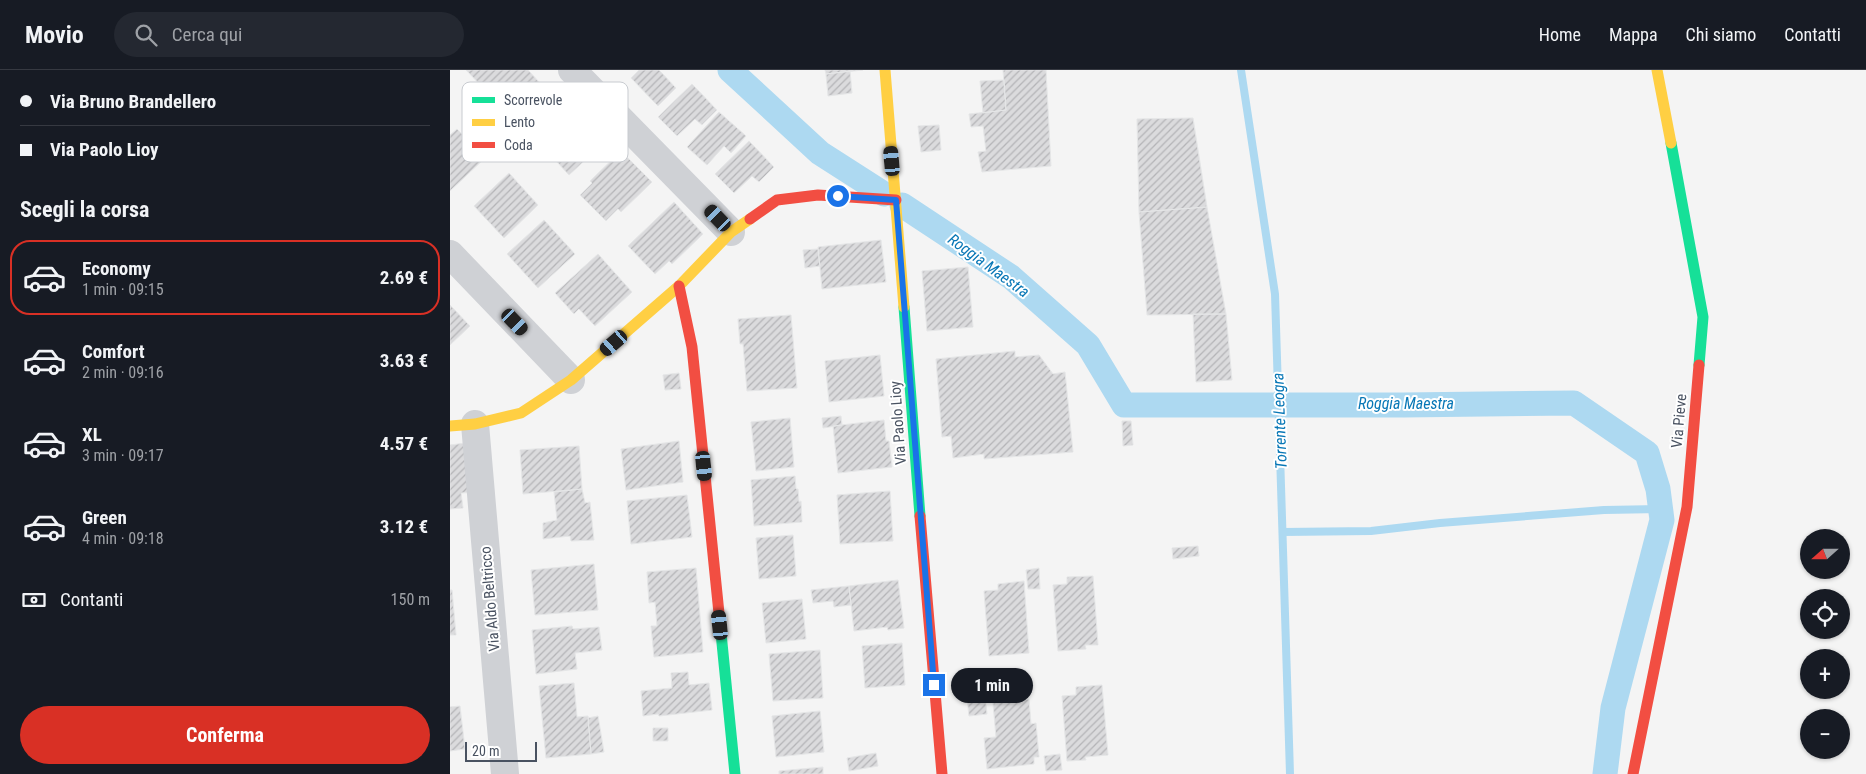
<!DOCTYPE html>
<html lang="it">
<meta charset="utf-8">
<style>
body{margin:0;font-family:"Roboto Condensed",sans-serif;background:#242831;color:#f1f3f6;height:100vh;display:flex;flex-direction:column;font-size:19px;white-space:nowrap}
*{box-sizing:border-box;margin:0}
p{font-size:16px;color:#9ea1a6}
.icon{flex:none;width:28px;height:28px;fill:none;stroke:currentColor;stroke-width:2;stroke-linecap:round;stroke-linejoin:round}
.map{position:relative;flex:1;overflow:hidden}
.panel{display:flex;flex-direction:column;background:#171b24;width:450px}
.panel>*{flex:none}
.guide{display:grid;align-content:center;height:110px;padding:0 20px;background:#171b24}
.needle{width:32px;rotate:249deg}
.tools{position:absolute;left:1350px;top:459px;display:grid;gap:10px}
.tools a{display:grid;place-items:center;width:50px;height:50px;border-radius:50%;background:#171b24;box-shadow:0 1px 4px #0004;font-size:25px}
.scale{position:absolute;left:15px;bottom:12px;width:72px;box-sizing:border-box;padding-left:5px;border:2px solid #495261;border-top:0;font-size:14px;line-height:18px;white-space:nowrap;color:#495261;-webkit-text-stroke:4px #fff;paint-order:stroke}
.end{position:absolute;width:22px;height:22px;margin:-11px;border:6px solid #1a73e8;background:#fff;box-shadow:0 0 0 2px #fff}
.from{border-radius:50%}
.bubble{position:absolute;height:35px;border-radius:18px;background:#171b24;box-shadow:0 1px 4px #0004;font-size:16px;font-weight:700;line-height:35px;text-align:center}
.car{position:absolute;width:15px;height:30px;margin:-15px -8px;border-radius:6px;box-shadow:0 0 4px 1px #0007;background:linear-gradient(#222 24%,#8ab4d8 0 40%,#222 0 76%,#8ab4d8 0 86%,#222 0)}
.guide b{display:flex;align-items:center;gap:18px;height:48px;font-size:19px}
.guide b+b{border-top:1px solid #363941}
.guide i{width:12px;height:12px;background:#f1f3f6}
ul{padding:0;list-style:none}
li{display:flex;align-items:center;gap:15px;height:75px;margin:0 10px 8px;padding:0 10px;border:2px solid transparent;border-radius:20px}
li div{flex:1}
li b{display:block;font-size:19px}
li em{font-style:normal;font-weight:700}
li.active{border-color:#d93025}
li>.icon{width:45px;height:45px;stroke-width:1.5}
h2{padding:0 20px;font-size:22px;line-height:60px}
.pay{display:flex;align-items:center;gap:12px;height:55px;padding:0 20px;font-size:19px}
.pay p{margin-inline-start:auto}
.cta{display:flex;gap:10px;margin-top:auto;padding:10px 20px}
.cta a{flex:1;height:58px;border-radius:30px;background:#d93025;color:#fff;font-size:20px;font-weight:700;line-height:58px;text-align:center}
header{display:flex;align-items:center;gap:30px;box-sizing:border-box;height:70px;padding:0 25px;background:#171b24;border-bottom:1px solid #363941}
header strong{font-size:24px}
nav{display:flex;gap:28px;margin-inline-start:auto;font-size:18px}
.search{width:350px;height:45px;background:#242831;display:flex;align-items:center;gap:12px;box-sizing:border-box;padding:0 18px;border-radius:28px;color:#9ea1a6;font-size:19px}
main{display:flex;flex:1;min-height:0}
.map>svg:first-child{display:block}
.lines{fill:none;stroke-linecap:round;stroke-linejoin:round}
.stream{stroke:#add9f1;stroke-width:8}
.canal{stroke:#add9f1;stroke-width:25}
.building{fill:url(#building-hatch);stroke:#e5e6e7}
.street{stroke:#cfd1d5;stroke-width:28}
.fast{stroke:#16e098;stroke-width:11}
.slow{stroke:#ffcf43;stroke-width:11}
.jam{stroke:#f24e42;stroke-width:11}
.route{stroke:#1a73e8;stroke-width:6}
.labels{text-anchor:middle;stroke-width:4;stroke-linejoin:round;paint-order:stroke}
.street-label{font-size:15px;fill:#495261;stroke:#fff}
.water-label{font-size:16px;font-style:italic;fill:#0877b6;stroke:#fff}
.key{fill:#fff;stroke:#c8cbd0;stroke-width:1}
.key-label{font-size:14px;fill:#495261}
</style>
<header>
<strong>Movio</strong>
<div class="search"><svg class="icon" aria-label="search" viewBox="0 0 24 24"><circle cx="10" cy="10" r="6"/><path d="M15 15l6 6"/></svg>Cerca qui</div>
<nav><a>Home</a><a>Mappa</a><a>Chi siamo</a><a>Contatti</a></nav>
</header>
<main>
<section class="panel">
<div class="guide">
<b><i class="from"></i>Via Bruno Brandellero</b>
<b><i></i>Via Paolo Lioy</b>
</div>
<h2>Scegli la corsa</h2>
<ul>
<li class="active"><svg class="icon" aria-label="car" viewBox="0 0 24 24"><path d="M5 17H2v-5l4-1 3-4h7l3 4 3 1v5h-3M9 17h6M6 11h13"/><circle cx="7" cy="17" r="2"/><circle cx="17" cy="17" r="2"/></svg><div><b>Economy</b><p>1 min · 09:15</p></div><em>2.69 €</em></li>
<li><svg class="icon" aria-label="car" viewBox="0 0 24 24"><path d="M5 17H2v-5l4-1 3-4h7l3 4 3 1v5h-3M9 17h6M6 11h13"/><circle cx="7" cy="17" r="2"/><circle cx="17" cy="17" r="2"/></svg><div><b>Comfort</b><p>2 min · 09:16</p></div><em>3.63 €</em></li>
<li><svg class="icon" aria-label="car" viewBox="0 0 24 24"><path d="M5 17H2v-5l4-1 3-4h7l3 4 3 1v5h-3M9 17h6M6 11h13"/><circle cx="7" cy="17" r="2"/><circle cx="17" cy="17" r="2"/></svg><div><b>XL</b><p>3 min · 09:17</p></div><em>4.57 €</em></li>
<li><svg class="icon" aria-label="car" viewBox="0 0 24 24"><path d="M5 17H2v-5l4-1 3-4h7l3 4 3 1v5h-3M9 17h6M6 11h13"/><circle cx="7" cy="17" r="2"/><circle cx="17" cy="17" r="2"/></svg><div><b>Green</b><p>4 min · 09:18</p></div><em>3.12 €</em></li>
</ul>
<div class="pay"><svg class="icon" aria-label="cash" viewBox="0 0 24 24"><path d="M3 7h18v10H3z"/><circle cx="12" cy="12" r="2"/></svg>Contanti<p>150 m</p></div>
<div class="cta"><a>Conferma</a></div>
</section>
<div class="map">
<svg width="1416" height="704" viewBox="0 0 1416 704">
<defs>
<pattern id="building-hatch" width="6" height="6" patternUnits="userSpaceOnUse" patternTransform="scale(1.25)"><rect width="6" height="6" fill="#dbdbdd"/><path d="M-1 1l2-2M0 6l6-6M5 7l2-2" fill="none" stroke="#b4b4b7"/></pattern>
</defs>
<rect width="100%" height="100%" fill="#f4f4f4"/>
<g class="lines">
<path class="stream" d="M791,0L825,224L840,704
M833,462L921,461L990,453L1154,440L1210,439"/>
<path class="canal" d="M280,0L370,83L434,124
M452,135L561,207L638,275L674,335H953L1124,333L1197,383L1208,419L1212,450L1163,638L1155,704"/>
</g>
<path class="building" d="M16,0H78L90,13L70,33L68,31L56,42Z
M189,0H209L226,18L208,36L181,8Z
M375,0H413L376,4Z
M553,0H596L601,96L532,102L528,82L536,81L533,56L521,57L519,44L556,40Z
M400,1L402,23L378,26L376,4Z
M554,10L556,40L533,43L530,11Z
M242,14L267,40L252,55L245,49L227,66L208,47Z
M124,30L159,68L119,105L84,67Z
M269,42L296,66L281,83L274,76L257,95L237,77Z
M743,48L757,137L689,142L687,49Z
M489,55L491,80L471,82L468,56Z
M7,59L35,88L0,121V65Z
M299,71L324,97L309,112L302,106L284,123L265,104Z
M171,81L202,112L171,142L168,139L156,151L130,125L142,113L140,111Z
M59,103L88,135L54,168L24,136Z
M224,132L253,164L222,194L219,191L205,204L178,176Z
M757,137L776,244L697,245L689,142Z
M94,150L125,184L88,218L57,184Z
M431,170L436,212L372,219L368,177Z
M368,179L370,196L355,198L353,180Z
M148,184L182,222L145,256L129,239L124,244L105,223Z
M518,197L523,257L477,261L472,201Z
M0,235L20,256L0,275Z
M743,244H776L782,310L746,312Z
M341,245L347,318L297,321L293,274H290L288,249Z
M565,281V287L589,285L603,304L615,302L623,382L534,389V384L503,388L501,366L492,367L486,289Z
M430,285L434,326L379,332L375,291Z
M229,303L231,319L215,320L213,305Z
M391,346L392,355L373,358L372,348Z
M340,348L344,397L306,401L301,352Z
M434,350L436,371H439L442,397L388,403L383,356Z
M672,351H681L683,375L673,376Z
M229,371L233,412L176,420L171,379Z
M23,372L27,422L11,423L13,438L0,439V375Z
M129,376L132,419L73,424L70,380Z
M345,406L346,419H348L349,432L351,431L352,452L304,456L301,410Z
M132,419L135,433L140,432L144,470L121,471L120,466L93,469V453L107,450L104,422Z
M440,421L443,471L390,474L387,425Z
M237,425L242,467L181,474L177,431Z
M343,465L346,506L309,509L306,468Z
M748,476L749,486L723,489L722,478Z
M144,494L148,540L85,545L81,500Z
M246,498L253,582L204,587L201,556H207L205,532L199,533L197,502Z
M589,498L590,519H578L576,500Z
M643,506L648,575H635L636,579L608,581L603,515L617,514V507Z
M448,510L454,558L438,560L437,557L404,561L399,516Z
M574,511L579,583L539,586L534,521L548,520V514Z
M399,516L401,535L384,537L383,531L363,533L361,520Z
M0,520H2L6,565H0Z
M352,529L356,569L316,573L312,533Z
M122,556L123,559L149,557L152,580L125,583L127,599L86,604L82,560Z
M452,573L455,615L415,618L412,576Z
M370,580L373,628L323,631L319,584Z
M238,602L239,615L259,613L262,640L209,646L208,644L193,646L191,621L222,618L221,603Z
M124,613L127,647L138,646L141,684L96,688L89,616Z
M652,615L658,685L635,687L636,690L617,691L612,626L626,625V617Z
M535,625L537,644L519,646L517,628Z
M579,629L581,654L586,653L589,687H584V694L537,699L534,668L546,667L543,633Z
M10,636L15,679L0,681V637Z
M370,641L374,682L326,687L322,646Z
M148,646L154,682L141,684L138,648Z
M203,658H218V671H203Z
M426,683L428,696L399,701L397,688Z
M610,684L612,700L596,701L594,686Z
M373,697V704H329V701Z"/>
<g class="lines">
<path class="street" d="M122,0L281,162
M0,184L121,310
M25,354L55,704"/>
<path class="fast" d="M1221,73L1253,247L1249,295
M454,237L470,446
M271,563L285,704"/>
<path class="slow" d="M435,0L454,237
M1207,0L1221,73
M0,356L25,354L71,343L121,310L229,216L281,162L300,149"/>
<path class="jam" d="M300,149L327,130L368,125L446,130
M229,216L242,277L271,563
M470,446L492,704
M1183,704L1237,437L1249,295"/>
</g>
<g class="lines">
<path class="route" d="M388,126L446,130L484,615"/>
</g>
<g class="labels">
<g class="street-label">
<text transform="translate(1229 351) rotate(-85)" y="5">Via Pieve</text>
<text transform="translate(448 353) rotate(-94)" y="5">Via Paolo Lioy</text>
<text transform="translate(40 529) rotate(-95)" y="5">Via Aldo Beltricco</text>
</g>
<g class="water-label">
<text transform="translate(539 195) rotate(36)" y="6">Roggia Maestra</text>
<text x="956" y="339">Roggia Maestra</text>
<text transform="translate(829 351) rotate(-92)" y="6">Torrente Leogra</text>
</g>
</g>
<rect x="12" y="12" width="166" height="80" rx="8" class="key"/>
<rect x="22" y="27" width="23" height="6" fill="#16e098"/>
<rect x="22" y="49" width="23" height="7" fill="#ffcf43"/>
<rect x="22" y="72" width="23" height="6" fill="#f24e42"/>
<g class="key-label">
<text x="54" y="35">Scorrevole</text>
<text x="54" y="57">Lento</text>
<text x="54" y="80">Coda</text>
</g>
</svg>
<div class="tools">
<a><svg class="needle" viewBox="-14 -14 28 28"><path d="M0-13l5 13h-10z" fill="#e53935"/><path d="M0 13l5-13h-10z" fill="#9ea1a6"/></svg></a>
<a><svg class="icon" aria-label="locate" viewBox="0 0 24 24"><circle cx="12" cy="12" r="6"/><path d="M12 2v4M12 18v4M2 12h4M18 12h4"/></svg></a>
<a>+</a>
<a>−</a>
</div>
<div class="scale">20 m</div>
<i class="end from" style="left:388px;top:126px"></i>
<i class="end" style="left:484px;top:615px"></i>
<div class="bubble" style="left:501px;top:598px;width:82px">1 min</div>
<i class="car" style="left:442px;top:91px;rotate:355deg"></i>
<i class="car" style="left:268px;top:148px;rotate:316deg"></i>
<i class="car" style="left:65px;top:252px;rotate:136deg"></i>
<i class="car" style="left:164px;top:273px;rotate:229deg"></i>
<i class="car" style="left:254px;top:396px;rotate:174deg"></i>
<i class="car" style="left:270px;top:555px;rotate:354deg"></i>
</div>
</main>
